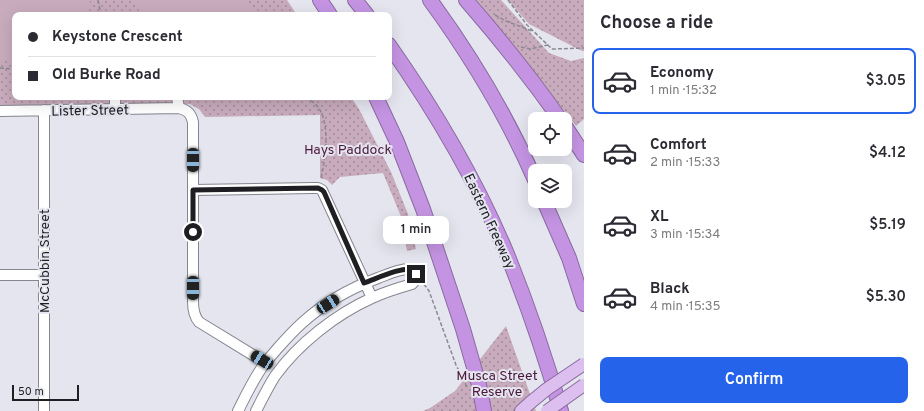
<!DOCTYPE html>
<meta charset="utf-8">
<style>
body{margin:0;font-family:Overpass,sans-serif;background:#f7f7f7;color:#2b2b33;height:100vh;display:flex;flex-direction:column;font-size:15px;white-space:nowrap}
*{box-sizing:border-box;margin:0}
p{font-size:13px;color:#7c7c81}
.icon{flex:none;width:22px;height:22px;fill:none;stroke:currentColor;stroke-width:2;stroke-linecap:round;stroke-linejoin:round}
.map{position:relative;flex:1;overflow:hidden}
.drawer{display:flex;flex-direction:column;background:#fff;width:340px}
.drawer>*{flex:none}
.guide{position:absolute;left:12px;top:12px;width:380px;height:88px;border-radius:8px;box-shadow:0 4px 16px #0002;display:grid;align-content:center;height:88px;padding:0 16px;background:#fff}
.buttons{position:absolute;left:528px;top:112px;display:grid;gap:8px}
.buttons a{display:grid;place-items:center;width:44px;height:44px;border-radius:8px;background:#fff;box-shadow:0 4px 16px #0002;font-size:20px}
.scale{position:absolute;left:12px;bottom:10px;width:67px;box-sizing:border-box;padding-left:4px;border:2px solid #1f1f23;border-top:0;font-size:11px;line-height:14px;white-space:nowrap;color:#1f1f23;-webkit-text-stroke:3px #e4e5ef;paint-order:stroke}
.end{position:absolute;width:18px;height:18px;margin:-9px;border:5px solid #1f1f23;background:#fff;box-shadow:0 0 0 2px #fff}
.from{border-radius:50%}
.bubble{position:absolute;height:28px;border-radius:8px;background:#fff;box-shadow:0 4px 16px #0002;font-size:13px;font-weight:600;line-height:28px;text-align:center}
.car{position:absolute;width:12px;height:24px;margin:-12px -6px;border-radius:5px;box-shadow:0 0 3px 1px #0007;background:linear-gradient(#222 24%,#8ab4d8 0 40%,#222 0 76%,#8ab4d8 0 86%,#222 0)}
.guide b{display:flex;align-items:center;gap:14px;height:38px;font-size:15px}
.guide b+b{border-top:1px solid #e1e1e2}
.guide i{width:10px;height:10px;background:#2b2b33}
ul{padding:0;list-style:none}
li{display:flex;align-items:center;gap:12px;height:66px;margin:0 8px 6px;padding:0 8px;border:2px solid transparent;border-radius:8px}
li div{flex:1}
li b{display:block;font-size:15px}
li em{font-style:normal;font-weight:600}
li.selected{border-color:#2563eb}
li>.icon{width:36px;height:36px;stroke-width:1.5}
h2{padding:0 16px;font-size:18px;line-height:48px}
.action{display:flex;gap:8px;margin-top:auto;padding:8px 16px}
.action a{flex:1;height:46px;border-radius:8px;background:#2563eb;color:#fff;font-size:16px;font-weight:600;line-height:46px;text-align:center}
main{display:flex;flex:1;min-height:0}
.map>svg:first-child{display:block}
.grass{fill:url(#grass-dots)}
.garden{fill:#c8abbc}
.lines{fill:none;stroke-linecap:round;stroke-linejoin:round}
.minor-casing{stroke:#85868f;stroke-width:12}
.major-casing{stroke:#8a6b9f;stroke-width:14}
.highway-casing{stroke:#8a6b9f;stroke-width:16}
.path{stroke:#8a8a91;stroke-width:1.5;stroke-dasharray:4 2;stroke-linecap:butt}
.minor{stroke:#fff;stroke-width:10}
.major{stroke:#dcbfee;stroke-width:12}
.highway{stroke:#c494e2;stroke-width:14}
.major-bridge-casing{stroke:#8a6b9f;stroke-width:14;stroke-linecap:butt}
.major-bridge{stroke:#dcbfee;stroke-width:12}
.route{stroke:#1f1f23;stroke-width:5}
.labels{text-anchor:middle;stroke-width:4;stroke-linejoin:round;paint-order:stroke}
.street-label{font-size:14px;fill:#1f1f23;stroke:#e4e5ef}
.park-label{font-size:14px;fill:#4c183c;stroke:#e4e5ef}
</style>
<main>
<div class="map">
<svg width="584" height="411" viewBox="0 0 584 411">
<defs>
<pattern id="grass-dots" width="8" height="8" patternUnits="userSpaceOnUse"><rect width="8" height="8" fill="#c8abbc"/><path d="M2 2h.1M6 6h.1" fill="none" stroke="#a28b98" stroke-width="1.8" stroke-linecap="round"/></pattern>
</defs>
<rect width="100%" height="100%" fill="#e4e5ef"/>
<path class="grass" d="M0,0H287L297,15H15V97H351L359,109L391,172L408,214L416,249L407,251L402,219L383,173L340,177L332,185L327,180L320,178V115L205,117L199,109L190,104L0,107Z
M477,0H501L549,53L571,61L584,58V119L576,126Z
M508,0H584V51H582L529,24Z
M506,326L536,411H423L430,408L455,391Z"/>
<path class="garden" d="M0,0H90L89,15H15V61H0Z
M131,0H245L258,15H146Z"/>
<g class="lines">
<g class="minor-casing">
<path id="minor" d="M177,97L179,108
M115,109V97
M44,110V411
M0,111L179,108C188,110 191,114 193,122V302C193,310 194,316 199,322L266,363
M193,190L313,188H318L322,190L372,298
M0,275H44
M238,411C246,395 254,378 265,363C269,358 273,354 277,349C285,340 293,331 302,323C324,303 351,288 378,278C389,274 403,267 414,270C417,276 417,279 412,284C398,288 385,292 372,298C336,314 298,344 275,376C268,387 262,399 256,411"/>
</g>
<g class="major-casing">
<path id="major" d="M521,411L531,402"/>
</g>
<g class="highway-casing">
<path id="highway" d="M320,0L330,15
M355,0L367,15
M430,0C471,56 507,116 535,180
M466,0C499,38 531,78 560,119
M389,45C436,112 478,183 509,259C529,309 546,359 561,411
M376,97L397,142L423,209L463,329L479,385L484,411
M565,126L584,155
M544,201L569,258L584,304"/>
</g>
<path class="path" d="M98,0L101,15
M508,0L527,25L552,49L584,48
M495,15L506,21L532,31
M521,47L530,49L548,45
M0,68L15,69
M306,97C310,100 315,103 318,107C331,125 325,158 321,179
M424,284L429,291L456,365L467,387"/>
<use href="#minor" class="minor"/>
<use href="#major" class="major"/>
<use href="#highway" class="highway"/>
<g class="major-bridge-casing">
<path id="major-bridge" d="M531,402L547,389L584,364
M547,411L584,385"/>
</g>
<use href="#major-bridge" class="major-bridge"/>
</g>
<g class="lines">
<path class="route" d="M193,232V190L318,188L322,190L324,192L364,283C376,279 402,266 414,270L416,274"/>
</g>
<g class="labels">
<g class="street-label">
<text transform="translate(90 110) rotate(-1)" y="5">Lister Street</text>
<text transform="translate(490 221) rotate(65)" y="5">Eastern Freeway</text>
<text transform="translate(44 261) rotate(-90)" y="5">McCubbin Street</text>
</g>
<g class="park-label">
<text x="348" y="154">Hays Paddock</text>
<text x="497" y="380">Musca Street<tspan x="497" dy="16">Reserve</tspan></text>
</g>
</g>
</svg>
<div class="buttons">
<a><svg class="icon" aria-label="locate" viewBox="0 0 24 24"><circle cx="12" cy="12" r="6"/><path d="M12 2v4M12 18v4M2 12h4M18 12h4"/></svg></a>
<a><svg class="icon" aria-label="layers" viewBox="0 0 24 24"><path d="M12 4l9 5-9 5-9-5zM3 14l9 5 9-5"/></svg></a>
</div>
<div class="scale">50 m</div>
<i class="end from" style="left:193px;top:232px"></i>
<i class="end" style="left:416px;top:274px"></i>
<div class="bubble" style="left:383px;top:216px;width:66px">1 min</div>
<i class="car" style="left:193px;top:160px;rotate:180deg"></i>
<i class="car" style="left:193px;top:288px;rotate:180deg"></i>
<i class="car" style="left:328px;top:304px;rotate:57deg"></i>
<i class="car" style="left:262px;top:360px;rotate:301deg"></i>
<div class="guide">
<b><i class="from"></i>Keystone Crescent</b>
<b><i></i>Old Burke Road</b>
</div>
</div>
<section class="drawer">
<h2>Choose a ride</h2>
<ul>
<li class="selected"><svg class="icon" aria-label="car" viewBox="0 0 24 24"><path d="M5 17H2v-5l4-1 3-4h7l3 4 3 1v5h-3M9 17h6M6 11h13"/><circle cx="7" cy="17" r="2"/><circle cx="17" cy="17" r="2"/></svg><div><b>Economy</b><p>1 min · 15:32</p></div><em>$3.05</em></li>
<li><svg class="icon" aria-label="car" viewBox="0 0 24 24"><path d="M5 17H2v-5l4-1 3-4h7l3 4 3 1v5h-3M9 17h6M6 11h13"/><circle cx="7" cy="17" r="2"/><circle cx="17" cy="17" r="2"/></svg><div><b>Comfort</b><p>2 min · 15:33</p></div><em>$4.12</em></li>
<li><svg class="icon" aria-label="car" viewBox="0 0 24 24"><path d="M5 17H2v-5l4-1 3-4h7l3 4 3 1v5h-3M9 17h6M6 11h13"/><circle cx="7" cy="17" r="2"/><circle cx="17" cy="17" r="2"/></svg><div><b>XL</b><p>3 min · 15:34</p></div><em>$5.19</em></li>
<li><svg class="icon" aria-label="car" viewBox="0 0 24 24"><path d="M5 17H2v-5l4-1 3-4h7l3 4 3 1v5h-3M9 17h6M6 11h13"/><circle cx="7" cy="17" r="2"/><circle cx="17" cy="17" r="2"/></svg><div><b>Black</b><p>4 min · 15:35</p></div><em>$5.30</em></li>
</ul>
<div class="action"><a>Confirm</a></div>
</section>
</main>
